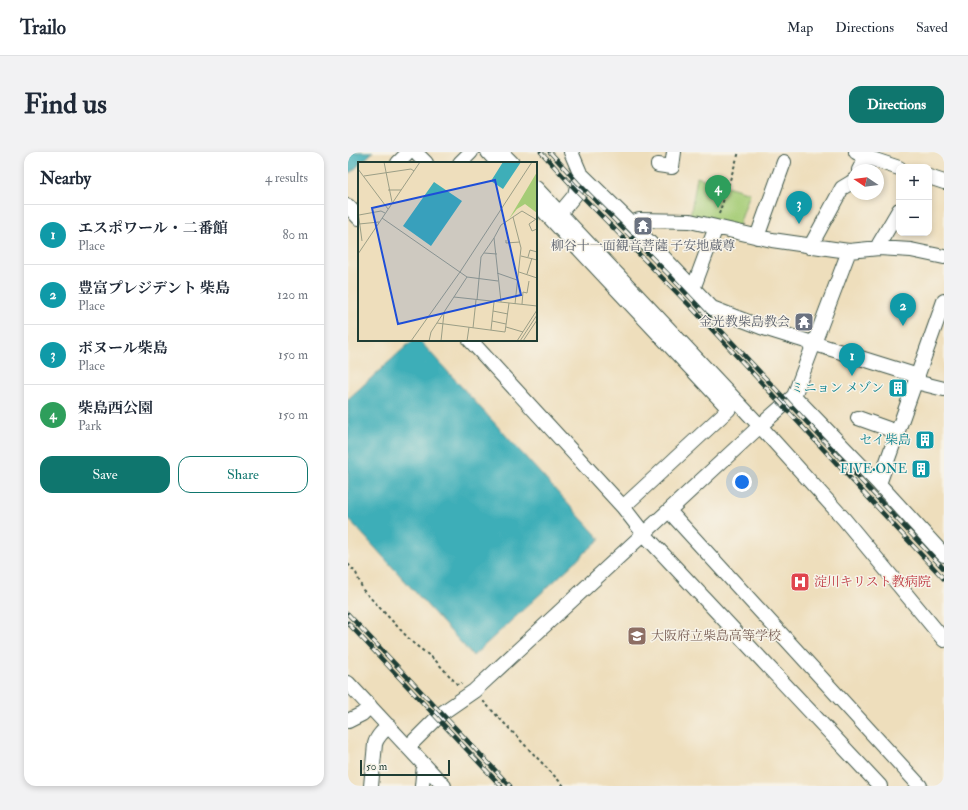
<!DOCTYPE html>
<meta charset="utf-8">
<style>
:root{--surface:#fff;--page:#f2f2f3;--text:#1f2937;--muted:#747a83;--line:#e0e1e3;--accent:#0f766e}
body{margin:0;font-family:"IM FELL Double Pica","Noto Serif JP",serif;background:var(--page);color:var(--text)}
.controls{position:absolute;right:12px;top:12px;display:grid;overflow:hidden;border-radius:8px;box-shadow:0 2px 6px #0003}
.controls button{width:36px;height:36px;display:grid;place-items:center;padding:0;border:0;border-bottom:1px solid var(--line);background:var(--surface);color:var(--text);font:20px sans-serif}
.compass{position:absolute;left:500px;top:12px;width:36px;height:36px;border-radius:50%;background:var(--surface);box-shadow:0 2px 6px #0003;rotate:283deg}
.scale{position:absolute;left:12px;bottom:10px;width:90px;box-sizing:border-box;padding-left:4px;border:2px solid #1f3d34;border-top:0;font-size:11px;line-height:14px;white-space:nowrap;color:#1f3d34;-webkit-text-stroke:3px #f7f3e8;paint-order:stroke}
.you{position:absolute;left:394px;top:330px;width:14px;height:14px;margin:-10px;border:3px solid #fff;border-radius:50%;background:#1a73e8;box-shadow:0 0 0 6px #1a73e833}
.badge{display:grid;place-items:center;width:26px;height:26px;border-radius:50%;background:var(--accent);color:#fff;font-size:13px;font-weight:700}
.pin{position:absolute;translate:-50% -33px;filter:drop-shadow(0 1px 2px #0008)}
.pin::after{content:'';position:absolute;top:21px;width:14px;height:12px;background:inherit;clip-path:polygon(0 0,100% 0,50% 100%)}
.list{margin:0;padding:0;list-style:none}
h2{display:flex;justify-content:space-between;align-items:center;height:52px;margin:0;padding:0 16px;font-size:17px}
h2 small{font-size:13px;font-weight:400;color:var(--muted)}
.list li{display:grid;grid-template-columns:26px 1fr auto;gap:12px;align-items:center;box-sizing:border-box;height:60px;padding:0 16px;border-top:1px solid var(--line)}
.list b{display:block;font-size:15px;white-space:nowrap}
.list p{margin:0;font-size:13px;white-space:nowrap;color:var(--muted)}
.list em{font-size:13px;font-style:normal;color:var(--muted)}
.actions{display:flex;gap:8px;padding:12px 16px}
.actions a{flex:1;padding:9px 0;border:1px solid var(--accent);border-radius:12px;text-align:center;font-size:14px;color:var(--accent)}
.actions .main{background:var(--accent);color:#fff}
.map{position:relative;flex:none;width:596px;height:634px;overflow:hidden;border-radius:12px}
header{display:flex;align-items:center;gap:24px;box-sizing:border-box;height:56px;padding:0 20px;background:var(--surface);border-bottom:1px solid var(--line)}
header strong{font-size:19px}
nav{display:flex;gap:22px;margin-inline-start:auto;font-size:14px}
.intro{display:flex;align-items:center;justify-content:space-between;box-sizing:border-box;height:96px;padding:0 24px}
h1{margin:0;font-size:28px}
.button{padding:10px 18px;border-radius:12px;background:var(--accent);color:#fff;font-size:14px;font-weight:700}
main{display:flex;gap:24px;padding:0 24px}
aside{flex:1;background:var(--surface);border-radius:12px;box-shadow:0 2px 6px #0003}
.map>svg:first-child{display:block}
</style>
<header>
<strong>Trailo</strong>
<nav><a>Map</a><a>Directions</a><a>Saved</a></nav>
</header>
<div class="intro"><h1>Find us</h1><a class="button">Directions</a></div>
<main>
<aside>
<h2>Nearby<small>4 results</small></h2>
<ul class="list">
<li><span class="badge" style="background:#0f9aa8">1</span><div><b>エスポワール・二番館</b><p>Place</p></div><em>80 m</em></li>
<li><span class="badge" style="background:#0f9aa8">2</span><div><b>豊富プレジデント 柴島</b><p>Place</p></div><em>120 m</em></li>
<li><span class="badge" style="background:#0f9aa8">3</span><div><b>ボヌール柴島</b><p>Place</p></div><em>150 m</em></li>
<li><span class="badge" style="background:#2e9e5b">4</span><div><b>柴島西公園</b><p>Park</p></div><em>150 m</em></li>
</ul>
<div class="actions"><a class="main">Save</a><a>Share</a></div>
</aside>
<div class="map">
<svg width="596" height="634" viewBox="0 0 596 634">
<rect width="100%" height="100%" fill="#f7f3e8"/>
<filter id="ink" filterUnits="userSpaceOnUse"><feTurbulence type="fractalNoise" baseFrequency=".025" numOctaves="2"/><feDisplacementMap in="SourceGraphic" scale="8" xChannelSelector="R" yChannelSelector="G"/><feConvolveMatrix kernelMatrix="1 2 1 2 8 2 1 2 1" color-interpolation-filters="sRGB"/></filter>
<filter id="wash" filterUnits="userSpaceOnUse"><feTurbulence type="fractalNoise" baseFrequency=".012" numOctaves="4" result="noise"/><feDisplacementMap in="SourceGraphic" scale="16" xChannelSelector="R" yChannelSelector="G"/><feGaussianBlur stdDeviation="0.9" result="paint"/><feColorMatrix in="noise" values="0 0 0 0 0 0 0 0 0 0 0 0 0 0 0 0 0 1.4 0 .05"/><feComposite in="paint" operator="in"/></filter>
<g filter="url(#wash)">
<rect width="100%" height="100%" fill="#eedebc"/>
<path fill="#a5cc76" stroke="#628455" d="M349 25 402 41 390 76 342 65Z"/>
<path fill="#3eaeb8" stroke="#2e7676" d="M0 0H25L13 11H11V13L2 21 0 19Z
M65 188H71L252 387 125 504 0 366V247Z"/>
</g>
<g filter="url(#ink)">
<g fill="none" stroke-linecap="round" stroke-linejoin="round">
<g stroke="#3e5548" stroke-width="16">
<path id="minor" d="M67 0 78 11
M140 0 150 11
M153 0 164 11
M223 0 232 21 283 71 291 68 342 69 424 88 486 97 501 99 531 96 563 98 596 105
M508 0 518 5 551 16
M50 11 61 0
M112 11 123 0
M310 13 324 15 326 0
M511 18 518 5
M581 25 596 30
M188 36 412 274 496 367 596 488
M188 51 381 257 275 355
M0 54 11 66
M212 61 227 43 232 21
M283 71 364 156 413 175 570 224
M409 85 436 10
M462 95 494 36 504 30 506 28
M531 96V92L551 58
M345 137 368 75
M122 188 275 355 296 382 532 634
M568 230 596 237
M446 244 531 332 596 403
M510 266 549 280
M531 332 596 149
M321 359 572 634
M0 531 96 634
M0 569 14 562 22 554
M60 595 94 561 126 539 412 274 446 244 501 99
M23 634 27 592C29 584 35 579 41 574
M74 634 76 613"/>
</g>
<path stroke="#3e5548" stroke-width="2" stroke-dasharray="3 3" stroke-linecap="butt" d="M371 62 391 0
M0 412 8 421 15 438 65 491 87 508 109 532 114 531
M135 549 216 634"/>
<use href="#minor" stroke="#fff" stroke-width="14"/>
<g stroke="#1f3d34" stroke-width="4.5">
<path id="rail" d="M193 0 228 38 344 156 596 427
M202 0 230 31 322 124 596 417
M0 462 162 634
M0 471 153 634"/>
</g>
<use href="#rail" stroke="#f7f3e8" stroke-width="3" stroke-dasharray="9" stroke-linecap="butt"/>
</g>
</g>
<defs>
<g id="temple-square" transform="scale(1)"><rect x="-9" y="-9" width="18" height="18" rx="4" fill="#6b7280" stroke="#f7f3e8"/><path d="M0-6L5-2H3V0L6.5 2.5H4V6H1.5V3h-3V6H-4V2.5H-6.5L-3 0V-2H-5Z" fill="#fff"/></g>
<g id="building-square" transform="scale(1)"><rect x="-9" y="-9" width="18" height="18" rx="4" fill="#0f9aa8" stroke="#f7f3e8"/><path d="M-4-6H4V6H1V3H-1V6H-4ZM-2.5-4.3h1.7v1.8h-1.7ZM.8-4.3h1.7v1.8H.8ZM-2.5-1h1.7V.8h-1.7ZM.8-1h1.7V.8H.8Z" fill="#fff"/></g>
<g id="hospital-square" transform="scale(1)"><rect x="-9" y="-9" width="18" height="18" rx="4" fill="#e0444e" stroke="#f7f3e8"/><path d="M-5-5h3v3.5h4V-5h3V5h-3V1.5h-4V5h-3Z" fill="#fff"/></g>
<g id="school-square" transform="scale(1)"><rect x="-9" y="-9" width="18" height="18" rx="4" fill="#8d6e63" stroke="#f7f3e8"/><path d="M0-5L7-2L0 1L-7-2ZM-4 1L0 2.5L4 1V4Q0 6-4 4Z" fill="#fff"/></g>
</defs>
<g fill-rule="evenodd">
<use href="#temple-square" x="295" y="74"/>
<use href="#temple-square" x="456" y="170"/>
<use href="#building-square" x="550" y="236"/>
<use href="#building-square" x="577" y="288"/>
<use href="#building-square" x="573" y="317"/>
<use href="#hospital-square" x="452" y="430"/>
<use href="#school-square" x="289" y="484"/>
</g>
<g text-anchor="middle" dominant-baseline="central" stroke-width="3" stroke-linejoin="round" paint-order="stroke">
<g font-size="13" fill="#5b616d" stroke="#f7f3e8">
<text x="295" y="94">柳谷十一面観音菩薩 子安地蔵尊</text>
<text x="442" y="170" text-anchor="end">金光教柴島教会</text>
</g>
<g font-size="13" fill="#0d838f" stroke="#f7f3e8" text-anchor="end">
<text x="536" y="236">ミニョン メゾン</text>
<text x="563" y="288">セイ柴島</text>
<text x="559" y="317">FIVE•ONE</text>
</g>
<g font-size="13" fill="#be3a42" stroke="#f7f3e8" text-anchor="start">
<text x="466" y="430">淀川キリスト教病院</text>
</g>
<g font-size="13" fill="#785e54" stroke="#f7f3e8" text-anchor="start">
<text x="303" y="484">大阪府立柴島高等学校</text>
</g>
</g>
<g transform="translate(10 10)">
<rect width="179" height="179" fill="#eedebc"/>
<path d="M179 10V51L167 42 159 47 151 57Z" fill="#a5cc76"/>
<path d="M145 0H163L145 27 133 19ZM76 20 104 39 73 84 45 64Z" fill="#3eaeb8"/>
<path fill="none" stroke="#9b9e86" stroke-width="1" d="M26 0 34 40M0 7 30 47M6 14 53 7 56 9M30 28H43M0 49 4 79M1 53 23 49 27 51M155 55 163 86 157 142M24 56 109 115 140 119M178 57 171 62 174 69 179 67M1 62 21 60M148 78V81L162 80M126 91 139 92M0 92 62 0M163 94 179 98M170 95 172 88 179 90M161 110 179 116M139 111 159 118M169 112 174 96M96 135 179 144M119 138 123 95 136 76M143 140 136 76 143 63 164 49 179 58M164 142 165 130 169 131 171 119M135 149 150 152M134 159 148 162M79 161 147 170 151 141M148 165 165 170M115 166 118 138M133 168 136 140M53 179 102 110 174 0M71 179 73 170 109 115M83 179 86 151M109 179 111 165M159 179 179 148M162 179 179 153M165 179 179 158"/>
<path fill="#1d4ed8" fill-opacity="0.15" stroke="#1d4ed8" stroke-width="2" d="M137 18 163 133 40 162 14 46Z"/>
<rect width="179" height="179" fill="none" stroke="#1f3d34" stroke-width="2"/>
</g>
</svg>
<div class="controls">
<button>+</button>
<button>−</button>
</div>
<svg class="compass" viewBox="-18 -18 36 36"><path d="M0-13l5 13h-10z" fill="#e53935"/><path d="M0 13l5-13h-10z" fill="#747a83"/></svg>
<div class="scale">50 m</div>
<div class="you"></div>
<div class="pin badge" style="left:504px;top:224px;background:#0f9aa8">1</div>
<div class="pin badge" style="left:555px;top:174px;background:#0f9aa8">2</div>
<div class="pin badge" style="left:451px;top:72px;background:#0f9aa8">3</div>
<div class="pin badge" style="left:370px;top:56px;background:#2e9e5b">4</div>
</div>
</main>
